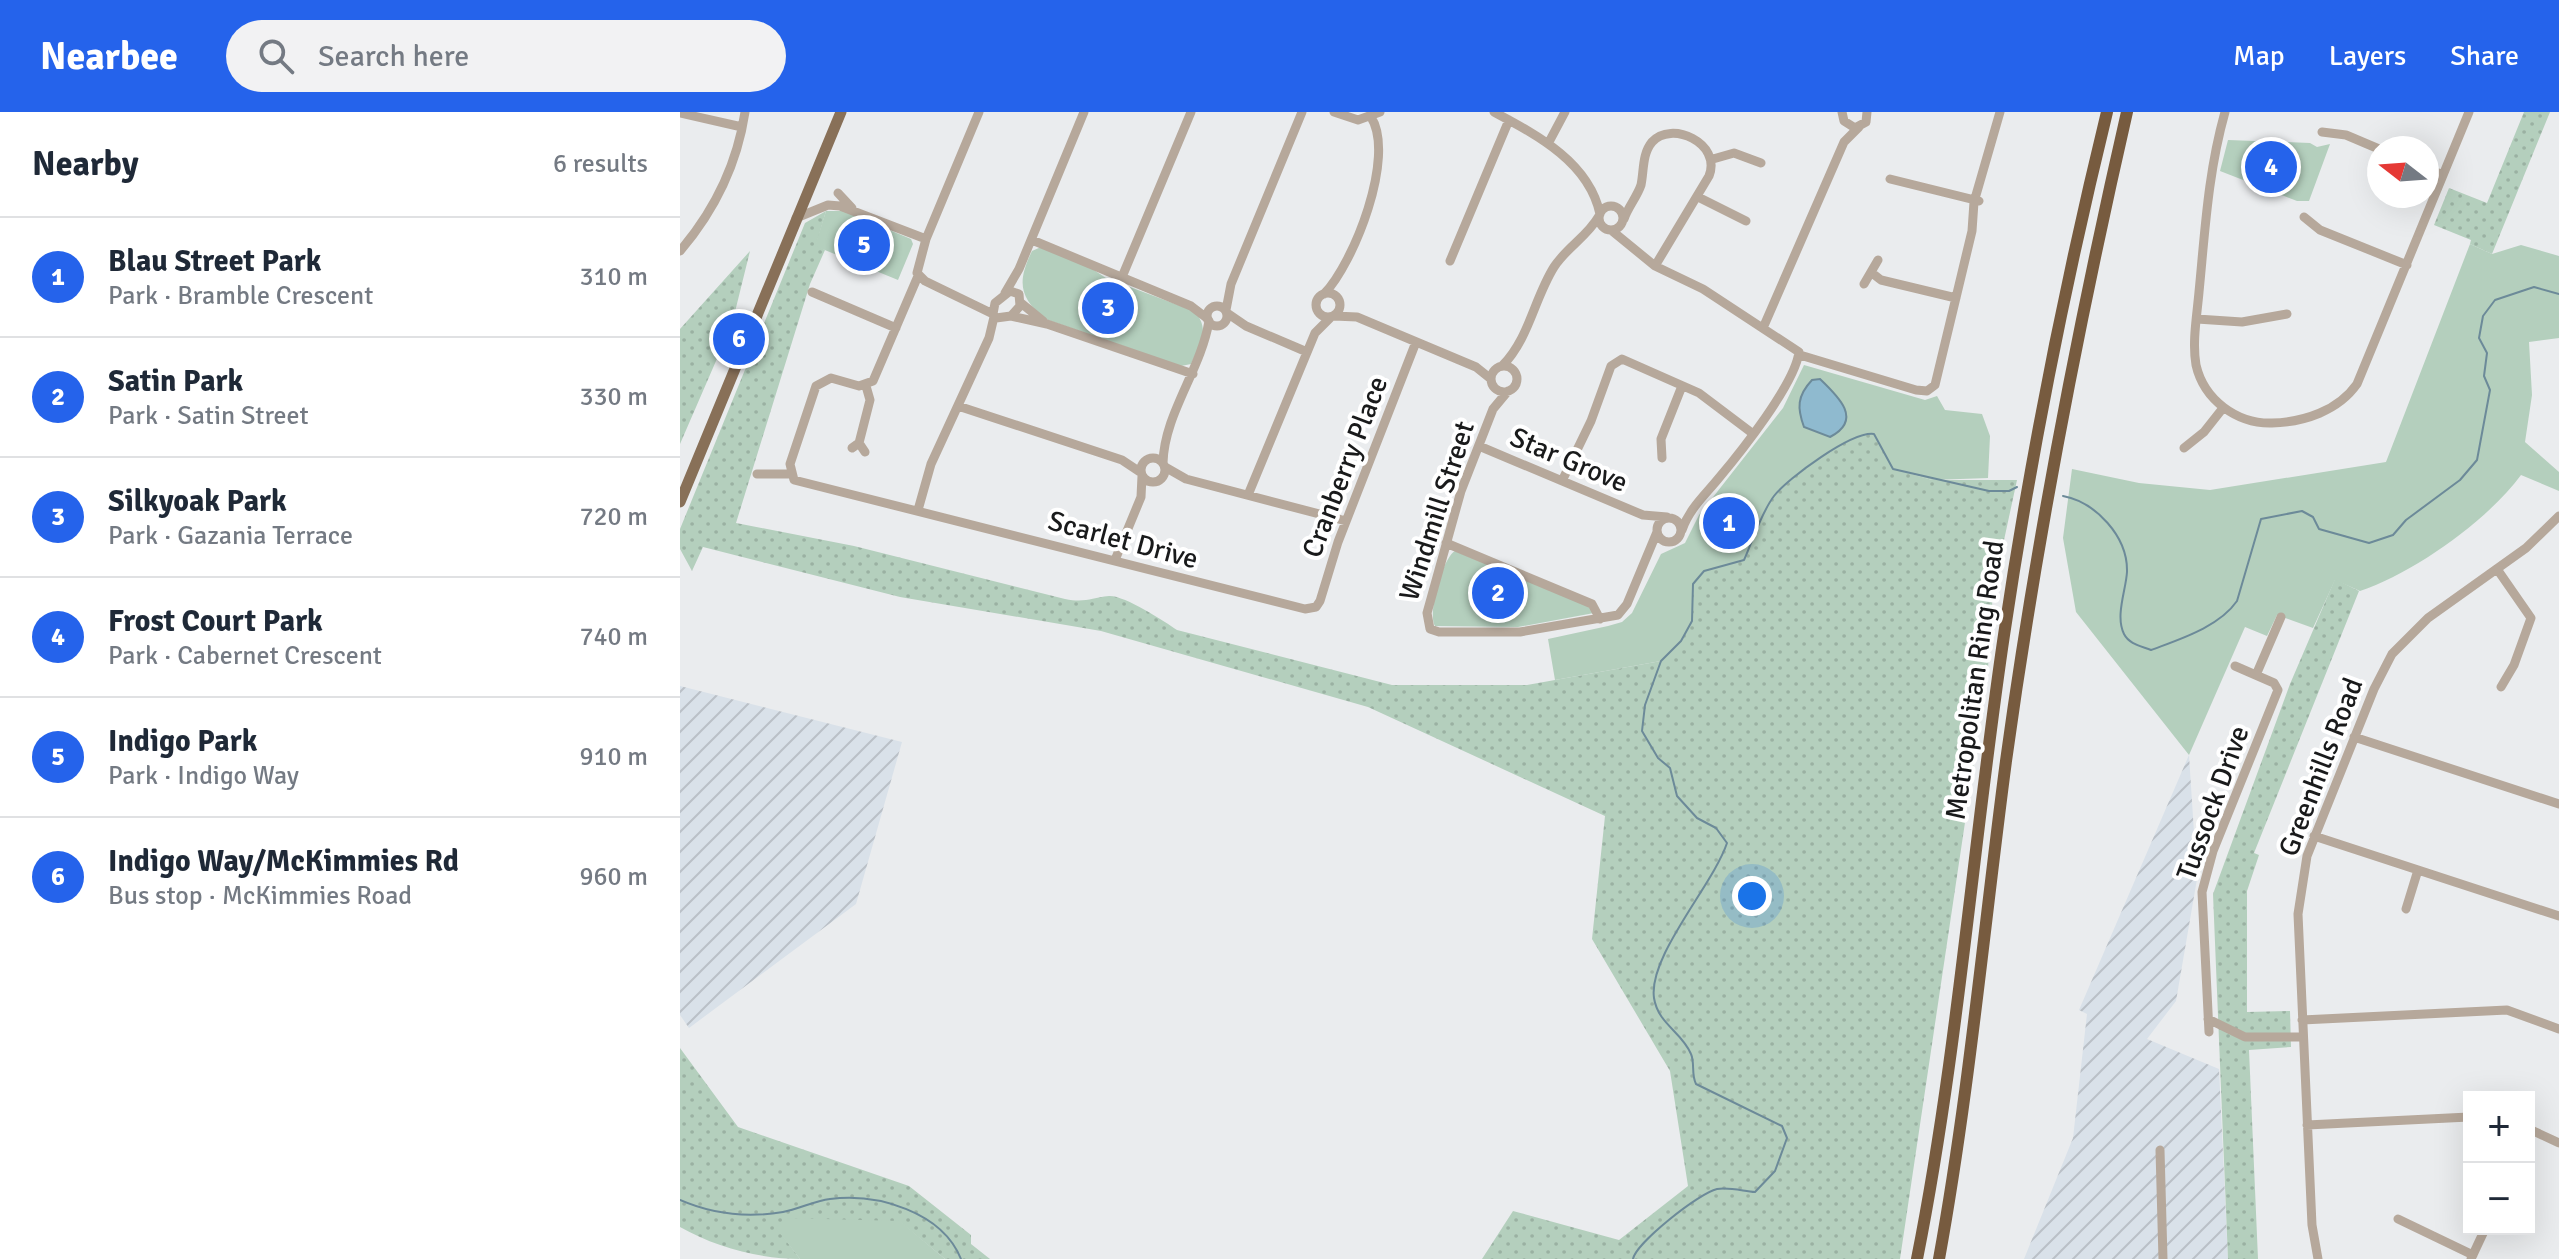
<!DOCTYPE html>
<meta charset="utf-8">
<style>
:root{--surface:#fff;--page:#f2f2f3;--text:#1f2937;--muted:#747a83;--line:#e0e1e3;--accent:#2563eb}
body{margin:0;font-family:Signika,sans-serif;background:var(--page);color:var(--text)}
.controls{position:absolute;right:24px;bottom:24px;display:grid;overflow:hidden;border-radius:0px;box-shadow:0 8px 32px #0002}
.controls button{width:72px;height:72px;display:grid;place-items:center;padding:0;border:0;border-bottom:2px solid var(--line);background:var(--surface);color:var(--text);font:40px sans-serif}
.compass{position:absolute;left:1687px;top:24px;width:72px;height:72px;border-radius:50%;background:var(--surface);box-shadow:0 8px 32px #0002;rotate:287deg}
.you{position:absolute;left:1072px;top:784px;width:28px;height:28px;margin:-20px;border:6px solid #fff;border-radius:50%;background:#1a73e8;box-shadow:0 0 0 12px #1a73e833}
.badge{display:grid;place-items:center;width:52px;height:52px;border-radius:50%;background:var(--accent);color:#fff;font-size:26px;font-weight:700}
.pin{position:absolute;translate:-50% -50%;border:4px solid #fff;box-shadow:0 2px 8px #0006}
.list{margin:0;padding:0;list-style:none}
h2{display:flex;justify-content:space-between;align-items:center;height:104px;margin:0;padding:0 32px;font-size:34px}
h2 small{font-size:26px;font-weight:400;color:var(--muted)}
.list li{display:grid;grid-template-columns:52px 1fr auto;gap:24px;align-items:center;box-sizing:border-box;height:120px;padding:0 32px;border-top:2px solid var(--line)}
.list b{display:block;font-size:30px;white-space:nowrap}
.list p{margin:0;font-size:26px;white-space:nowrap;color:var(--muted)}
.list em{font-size:26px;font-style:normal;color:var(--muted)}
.icon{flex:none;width:44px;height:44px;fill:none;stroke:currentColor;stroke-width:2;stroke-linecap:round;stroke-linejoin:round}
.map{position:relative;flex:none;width:1879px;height:1147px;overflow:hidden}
header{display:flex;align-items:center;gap:48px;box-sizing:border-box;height:112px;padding:0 40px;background:var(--accent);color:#fff}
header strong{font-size:38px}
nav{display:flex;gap:44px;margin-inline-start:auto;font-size:28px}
.search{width:560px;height:72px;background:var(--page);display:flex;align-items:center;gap:20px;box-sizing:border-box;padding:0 28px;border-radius:44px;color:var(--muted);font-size:30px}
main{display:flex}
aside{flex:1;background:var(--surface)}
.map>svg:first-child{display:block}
</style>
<header>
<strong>Nearbee</strong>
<div class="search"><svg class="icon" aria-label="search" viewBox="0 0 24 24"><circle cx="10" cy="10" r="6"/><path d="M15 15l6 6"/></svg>Search here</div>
<nav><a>Map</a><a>Layers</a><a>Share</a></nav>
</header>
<main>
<aside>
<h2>Nearby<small>6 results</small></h2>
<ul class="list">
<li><span class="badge">1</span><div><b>Blau Street Park</b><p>Park · Bramble Crescent</p></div><em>310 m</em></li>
<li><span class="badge">2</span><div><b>Satin Park</b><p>Park · Satin Street</p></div><em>330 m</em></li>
<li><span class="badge">3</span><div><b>Silkyoak Park</b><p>Park · Gazania Terrace</p></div><em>720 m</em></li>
<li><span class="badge">4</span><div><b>Frost Court Park</b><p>Park · Cabernet Crescent</p></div><em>740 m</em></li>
<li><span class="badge">5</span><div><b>Indigo Park</b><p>Park · Indigo Way</p></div><em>910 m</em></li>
<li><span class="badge">6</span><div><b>Indigo Way/McKimmies Rd</b><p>Bus stop · McKimmies Road</p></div><em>960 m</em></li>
</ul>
</aside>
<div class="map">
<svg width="1879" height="1147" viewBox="0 0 1879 1147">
<defs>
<pattern id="industrial-furrows" width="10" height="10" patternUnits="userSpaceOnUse" patternTransform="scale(2)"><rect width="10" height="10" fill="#d9e1e9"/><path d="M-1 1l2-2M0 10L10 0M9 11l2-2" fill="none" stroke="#bac0c7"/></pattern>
<pattern id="grass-dots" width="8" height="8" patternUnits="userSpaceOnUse" patternTransform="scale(2)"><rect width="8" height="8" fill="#b4cfbd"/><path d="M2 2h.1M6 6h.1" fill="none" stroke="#9ab1a2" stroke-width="1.8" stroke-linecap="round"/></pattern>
</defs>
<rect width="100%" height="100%" fill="#eaecee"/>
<path fill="url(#industrial-furrows)" d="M0 574 222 630 176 792 9 916 0 903Z
M1509 643 1517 767 1496 889 1467 927 1539 957 1548 1147H1344L1393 1026 1407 902 1399 898Z"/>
<path fill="url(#grass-dots)" d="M1844 0H1870L1812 142 1790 132 1791 128 1754 113 1769 76 1807 91Z
M146 99 136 133 145 138 130 172 56 411 174 434 385 487C405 491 411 486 429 484 444 483 484 509 497 518L712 573H847L981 549 1012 509 1013 472 1024 459 1064 448C1073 428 1081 401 1094 384 1108 366 1172 319 1194 322L1214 357 1252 368H1337L1313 479 1308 556 1220 1147H802L833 1099 939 1128 1008 1074 990 959 912 827 925 704 688 595 421 519 220 485 23 435 12 459 0 437V417L125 111Z
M70 139 52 212 0 332V217Z
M1655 467 1679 479 1574 741 1579 743 1567 779V900L1610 899 1611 935 1569 938 1578 1147H1548L1533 782 1610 572Z
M0 936 58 1015 229 1074 291 1123V1132L310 1147H265L219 1109 97 1116 120 1147C80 1147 35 1135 0 1115Z"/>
<path fill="#b4cfbd" d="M1548 28 1630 31 1637 35 1650 32 1629 89H1617L1540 59Z
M146 99H164L231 127 233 132 218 168 135 134Z
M1790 132 1812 142 1841 133 1879 144V226L1849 230 1852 283 1845 330 1879 360V379L1841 363C1807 409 1734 461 1680 479L1655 468 1633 516 1597 503 1587 524 1565 515 1509 643 1396 500 1383 426 1392 357 1459 371 1530 378 1706 350Z
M361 135 408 154 426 166 514 199C531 217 520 232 511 252L501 254 365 207C339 185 337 170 352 139Z
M1124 253 1245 288 1257 284 1265 298 1302 302 1310 324 1308 366 1252 368 1213 357 1194 321C1172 319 1107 366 1094 384 1081 401 1073 428 1064 448L1023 459 1013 472 1012 509 1001 529 981 549 875 568 868 527 928 514 942 510 952 501 981 442 1005 431 1019 403 1103 296Z
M775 439 912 496 914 501 838 515 755 514C747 502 763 445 775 439Z
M107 1106 220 1109 265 1147H120L96 1116Z"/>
<path fill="#8fbacf" stroke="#6c8a99" stroke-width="2" d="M1140 267C1159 285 1183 308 1150 325L1124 315C1117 296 1117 284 1132 268Z"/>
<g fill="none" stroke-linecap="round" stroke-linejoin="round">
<path stroke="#6c8a99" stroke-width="2" d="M1383 384C1415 390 1448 424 1447 460 1446 478 1435 504 1444 522 1449 532 1461 534 1471 538 1500 527 1539 515 1557 489L1581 407 1622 399 1633 405 1639 417 1689 431 1713 423 1726 408 1780 368 1797 348 1810 278 1804 264 1807 241 1799 226 1803 204 1815 188 1854 175 1879 182
M0 1088C32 1102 67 1106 103 1100 119 1097 134 1089 150 1087 198 1081 262 1100 281 1147
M953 1147C956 1131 1019 1081 1037 1077 1049 1075 1063 1079 1075 1080L1095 1059 1107 1026 1102 1014 1016 972C1011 962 1015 951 1011 942 1002 920 978 912 974 886 968 844 1033 773 1047 731L1036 716 1017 706 997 684 990 656 978 646 962 619 965 593 981 549 1001 529 1012 509 1013 472 1024 459 1064 448C1073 428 1081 401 1094 384 1108 366 1172 319 1194 322L1213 357 1309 379H1329L1337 375"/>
<path stroke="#b6a89b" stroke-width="9" d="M299 0 246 127 237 161 245 169 313 202
M654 0 678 8 700 0
M814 0C857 23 909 50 920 102
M1162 0 1164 9 1175 16 1186 10 1187 0
M1545 0C1528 60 1525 119 1519 180 1517 203 1512 230 1516 253 1524 288 1557 312 1592 311 1624 310 1658 299 1677 272L1789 0
M0 1 62 15
M1642 20 1666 23 1699 37
M869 30 885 0
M1033 47 1054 41 1081 51
M1747 56 1763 63
M1210 67 1299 89
M158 81 172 96
M1018 85 1066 109
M919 106a12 12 0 1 1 24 0a12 12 0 1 1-24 0Z
M1624 105 1640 118 1727 153
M116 106 148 93 160 94 246 127
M944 107C948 95 957 85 961 73 964 59 962 42 972 30 991 8 1042 31 1029 64L975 154
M931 118 975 154 1023 177 1119 240C1115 272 1060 341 1038 367 1025 383 1009 397 1002 418
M352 128 511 194 528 207
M0 139C35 98 57 53 65 0
M770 149 829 8
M1192 161 1201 168 1276 186
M238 164 193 269 179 274 151 266 136 274 110 352 114 368 625 497 636 495 640 489 658 430 736 230
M442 165 511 0
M1184 172 1198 148
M330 179 339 182 340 194 331 204 316 206 313 202 315 191Z
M132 180 216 216
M636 193a12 12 0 1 1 24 0a12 12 0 1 1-24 0Z
M325 181 339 157 404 0
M644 182C674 151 716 44 691 5
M341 191 363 209
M527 204a10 10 0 1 1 20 0a10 10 0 1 1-20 0Z
M546 198 551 172 622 0
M547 201 566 214 627 240
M331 204 367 212 513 262
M654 204 677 205 796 255 811 267
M1517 207 1562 210 1607 202
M1083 216 1164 30 1179 15
M1120 243 1236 278 1247 279 1255 273 1292 119 1294 90 1320 0
M822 254C849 227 854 187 874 155 887 135 907 125 919 104
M811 267a13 13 0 1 1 26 0a13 13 0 1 1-26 0Z
M828 279 813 297 781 379 747 501 750 517 759 520H840L938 503 947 492 977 420
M278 294 442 348 460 360
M179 331 190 288 186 274
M799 334 963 403 987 405
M172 336 179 331 185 340
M1504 336 1524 320 1543 296
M461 358a12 12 0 1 1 24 0a12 12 0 1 1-24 0Z
M982 346 981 327 1002 274
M483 351C484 302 521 258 529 209
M485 355 506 367 666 409
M77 362H110
M882 369 911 309 931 254 942 247 1019 281 1072 321
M568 383 635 221 650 206
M238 398 251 352 309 226 314 205
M977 418a12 12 0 1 1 24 0a12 12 0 1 1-24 0Z
M766 431 912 492 920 507
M435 448 461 385 462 364
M1817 457 1851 506 1834 553 1821 575
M1576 563 1601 505
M1674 625 1879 692
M1634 724 1879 804
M1726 797 1738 758
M1528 907 1565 925H1623
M1622 908 1827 898 1879 917
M1529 920 1522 780 1533 739 1598 578 1594 571 1555 554
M1627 1013 1789 1005
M1849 1017 1879 1031
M1480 1038 1483 1147
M1718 1107 1793 1143
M1638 1147 1632 1113 1618 802 1627 744 1694 577 1712 542 1748 506 1846 436 1879 404
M1791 1147 1805 1117"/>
<path stroke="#887058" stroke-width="11" d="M0 390 161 0"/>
<path stroke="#775b3f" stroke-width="12" d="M1237 1147C1278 941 1293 731 1324 523 1350 348 1385 172 1427 0
M1259 1147C1289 982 1304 815 1326 649 1356 431 1398 214 1447 0"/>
</g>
<g text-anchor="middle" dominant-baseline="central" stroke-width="8" stroke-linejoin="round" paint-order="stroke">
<g font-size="28" fill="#191a1b" stroke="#fff">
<text transform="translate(889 348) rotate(23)">Star Grove</text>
<text transform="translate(665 355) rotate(-69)">Cranberry Place</text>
<text transform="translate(757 399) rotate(-72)">Windmill Street</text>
<text transform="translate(443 428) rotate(15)">Scarlet Drive</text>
<text transform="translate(1295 568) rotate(-82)">Metropolitan Ring Road</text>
<text transform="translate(1641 655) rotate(-69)">Greenhills Road</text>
<text transform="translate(1533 691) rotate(-70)">Tussock Drive</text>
</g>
</g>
</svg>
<div class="controls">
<button>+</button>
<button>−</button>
</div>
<svg class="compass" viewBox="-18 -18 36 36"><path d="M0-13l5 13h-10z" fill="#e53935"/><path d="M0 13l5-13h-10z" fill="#747a83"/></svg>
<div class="you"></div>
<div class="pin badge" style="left:1049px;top:411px">1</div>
<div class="pin badge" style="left:818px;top:481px">2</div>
<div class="pin badge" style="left:428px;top:196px">3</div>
<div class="pin badge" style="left:1591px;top:55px">4</div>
<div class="pin badge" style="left:184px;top:133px">5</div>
<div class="pin badge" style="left:59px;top:227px">6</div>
</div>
</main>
